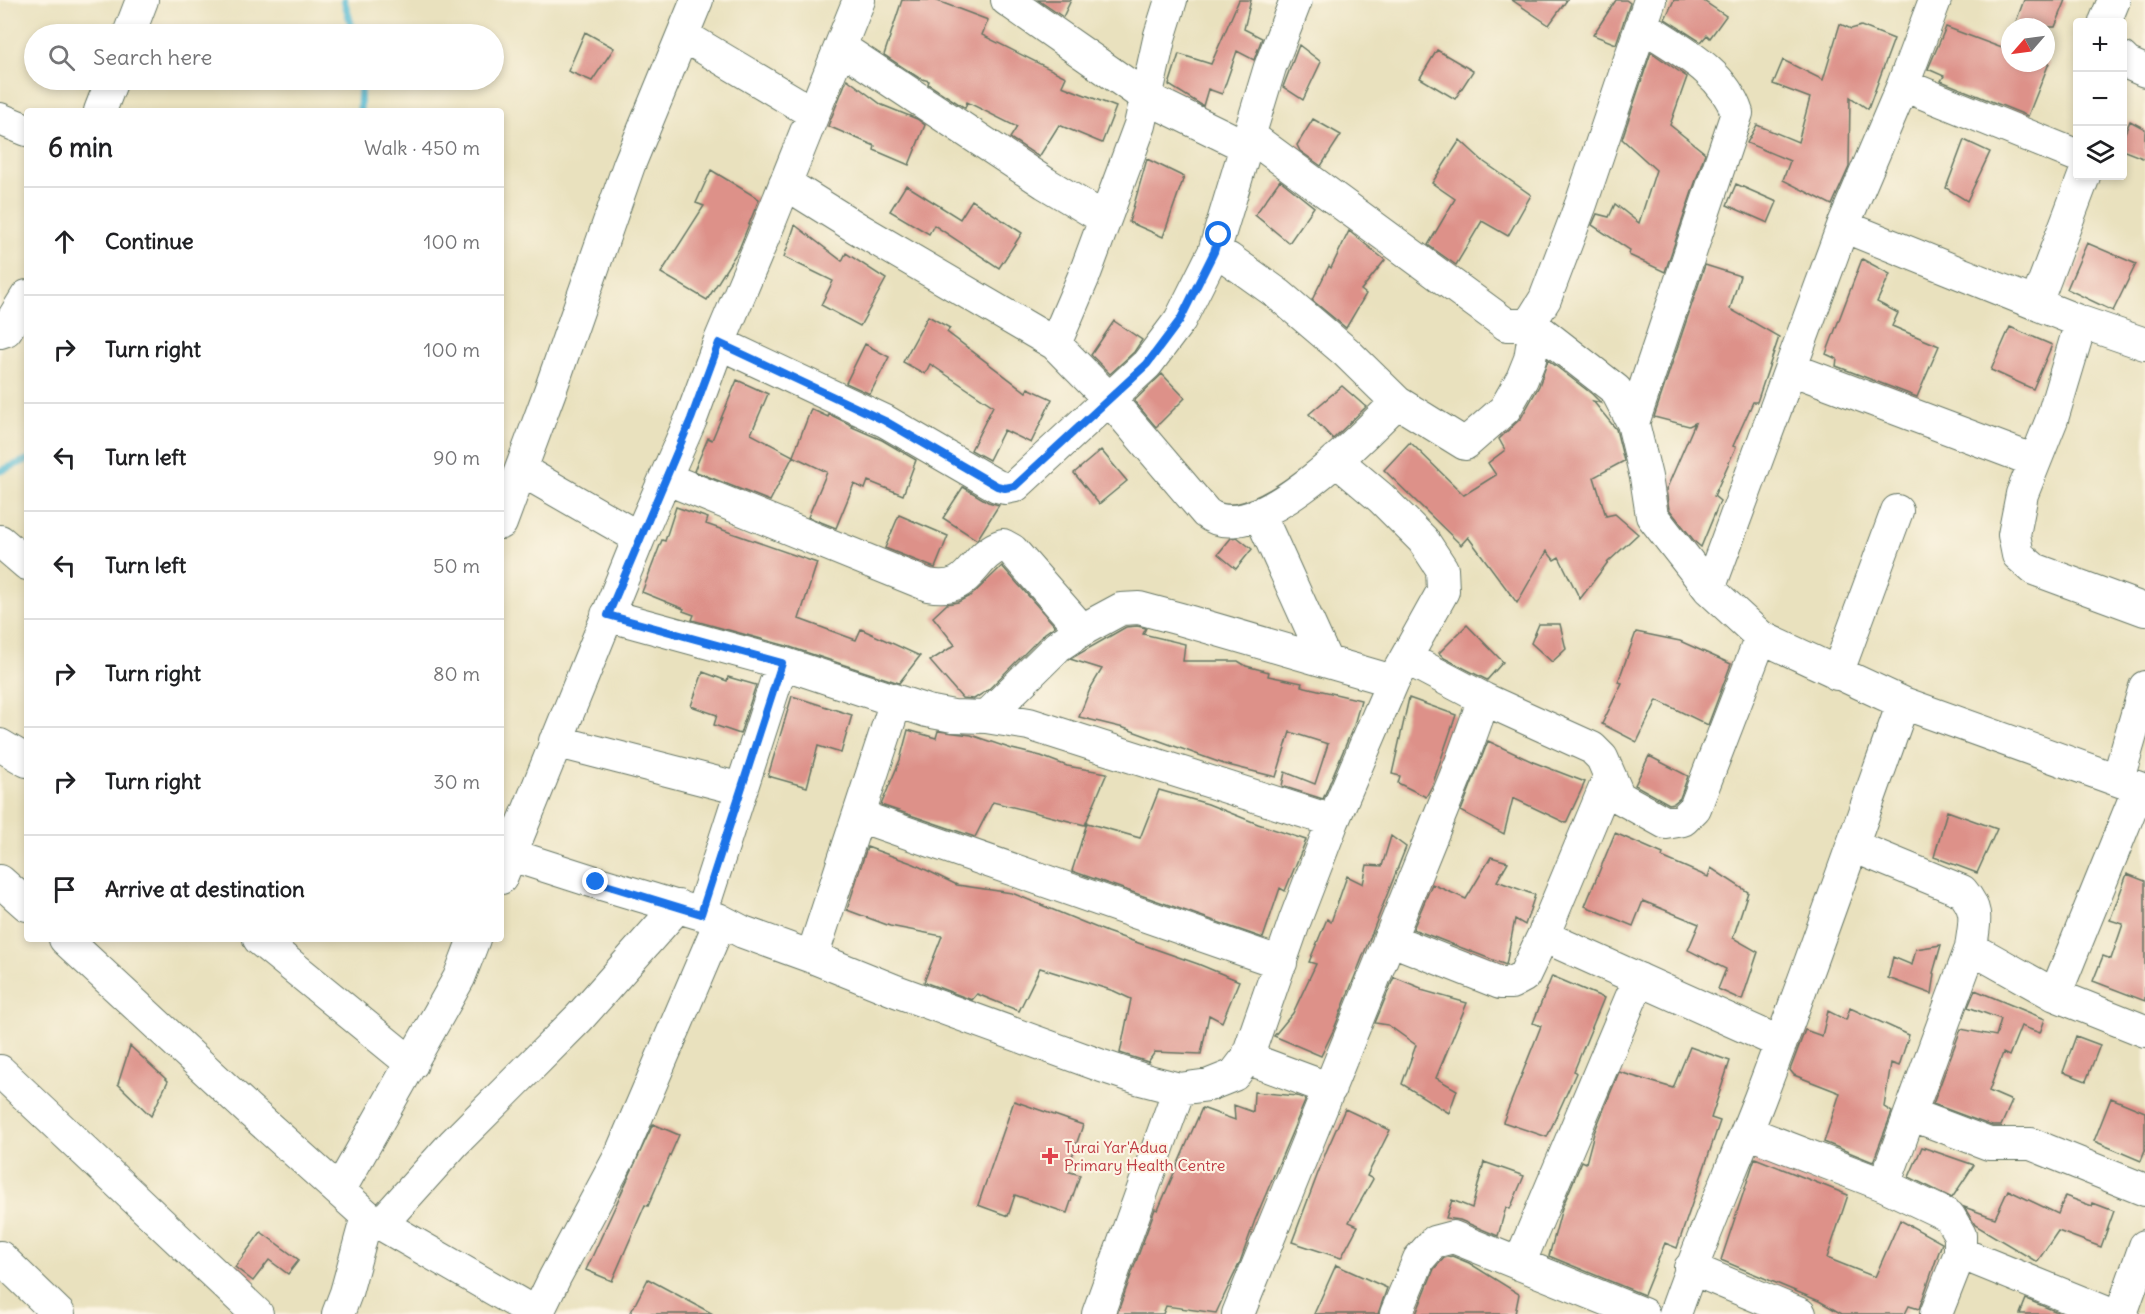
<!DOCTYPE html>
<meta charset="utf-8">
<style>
:root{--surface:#fff;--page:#f6f6f6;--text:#202124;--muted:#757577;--line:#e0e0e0}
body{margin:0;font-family:Delius,sans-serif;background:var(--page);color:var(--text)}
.controls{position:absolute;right:18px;top:18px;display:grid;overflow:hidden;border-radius:6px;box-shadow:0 3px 9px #0003}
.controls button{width:54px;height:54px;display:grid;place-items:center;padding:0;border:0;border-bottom:2px solid var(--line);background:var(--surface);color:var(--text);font:30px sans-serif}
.compass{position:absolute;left:2001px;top:18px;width:54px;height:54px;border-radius:50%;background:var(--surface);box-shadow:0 3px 9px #0003;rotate:242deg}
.stop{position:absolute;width:18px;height:18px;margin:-14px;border:4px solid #1a73e8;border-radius:50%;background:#fff}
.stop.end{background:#1a73e8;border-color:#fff;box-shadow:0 2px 6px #0008}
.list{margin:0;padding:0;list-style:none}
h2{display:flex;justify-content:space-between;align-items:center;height:78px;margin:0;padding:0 24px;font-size:26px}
h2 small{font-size:20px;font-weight:400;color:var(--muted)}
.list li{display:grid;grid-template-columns:39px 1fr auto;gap:18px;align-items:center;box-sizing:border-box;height:108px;padding:0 24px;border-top:2px solid var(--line)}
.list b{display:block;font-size:22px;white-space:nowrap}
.list em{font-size:20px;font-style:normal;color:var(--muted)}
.icon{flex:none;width:33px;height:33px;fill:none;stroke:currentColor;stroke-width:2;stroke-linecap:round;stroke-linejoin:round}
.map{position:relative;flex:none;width:2145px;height:1314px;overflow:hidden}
.search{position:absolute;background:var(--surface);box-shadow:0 3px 9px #0003;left:24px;top:24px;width:480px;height:66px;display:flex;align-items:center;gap:15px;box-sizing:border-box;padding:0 21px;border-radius:33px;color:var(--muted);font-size:22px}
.panel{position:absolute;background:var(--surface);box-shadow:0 3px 9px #0003;left:24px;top:108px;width:480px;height:834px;border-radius:6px}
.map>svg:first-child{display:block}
</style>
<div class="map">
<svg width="2145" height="1314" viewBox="0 0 2145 1314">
<rect width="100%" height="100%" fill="#fcf5e5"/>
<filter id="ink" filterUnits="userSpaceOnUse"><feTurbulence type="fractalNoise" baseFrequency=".0167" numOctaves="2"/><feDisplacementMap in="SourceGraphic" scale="12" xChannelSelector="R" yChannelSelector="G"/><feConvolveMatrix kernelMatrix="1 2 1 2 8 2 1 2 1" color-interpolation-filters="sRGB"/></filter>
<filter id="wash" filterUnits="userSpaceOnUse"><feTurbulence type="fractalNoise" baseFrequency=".008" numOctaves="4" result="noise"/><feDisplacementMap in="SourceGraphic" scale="24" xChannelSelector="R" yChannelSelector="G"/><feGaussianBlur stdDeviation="1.35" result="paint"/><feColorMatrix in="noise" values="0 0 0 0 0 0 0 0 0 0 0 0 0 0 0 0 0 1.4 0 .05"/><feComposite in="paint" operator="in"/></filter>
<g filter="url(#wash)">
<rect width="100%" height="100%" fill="#e9e1be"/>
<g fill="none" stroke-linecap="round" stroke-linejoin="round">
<path stroke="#55bad3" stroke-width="7" d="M344 0 354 34
M360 111 361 80
M0 471 27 460"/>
</g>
<g id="blocks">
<path fill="#dd9189" d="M902 0H935L988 20 982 35 1066 77 1062 86 1116 107 1102 143 1059 125 1039 157 1010 138 1017 127 967 102 965 108 928 84 929 81 919 78 884 55Z
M1038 0H1071L1063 17Z
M1239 0H1251L1244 29 1262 38 1254 60 1237 51 1222 94 1208 89 1203 106 1169 85 1179 54 1211 64Z
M1512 0H1567L1549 25Z
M1616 0H1626L1630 3 1616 44 1593 35Z
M1674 0H1702L1726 16 1710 38 1707 35 1701 42 1665 19Z
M2024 0H2066L2055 27H2014Z
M1840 24 1851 29 1861 26 1894 39 1868 109 1850 97 1849 167 1832 205 1783 180 1790 161 1747 143 1757 125 1798 142 1810 98 1773 84 1783 60 1823 80Z
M1946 27 2010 51V63H2049L2028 116 1941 81 1944 76 1928 69Z
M585 32 614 48 592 81 568 71Z
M1299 45 1321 62 1303 100 1283 87Z
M1437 50 1473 71 1455 99 1420 78Z
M1651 52 1687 77 1670 125 1705 153 1665 272 1629 255 1630 250 1592 225 1597 214 1609 217 1615 204 1639 223 1656 170 1622 139Z
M847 79 882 105 917 119 925 125 909 165 874 150 875 146 828 126Z
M1313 119 1341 135 1321 166 1300 151 1297 145Z
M2130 121 2145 129V159L2122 150V140Z
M1460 140 1484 162 1531 195 1508 236 1482 221 1456 265 1428 245 1455 199 1432 183Z
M1964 140 1990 152 1967 201 1946 188Z
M1147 159 1184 177 1163 237 1129 222Z
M711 170 759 199 739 249 707 300 661 273 704 206 696 203Z
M1280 180 1314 207 1289 243 1255 215Z
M1736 184 1777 202 1768 223 1727 205Z
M906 185 960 219 972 200 1022 233 999 268 934 225 929 234 890 211Z
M795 225 842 261 846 253 886 279 860 326 821 305 833 281 784 257Z
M1349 231 1385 260 1361 290 1366 294 1346 328 1312 300 1329 266 1331 268Z
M2087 243 2136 264 2113 311 2067 289Z
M1862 259 1890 274 1877 302 1898 313 1892 326 1939 346 1917 397 1836 366 1837 359 1826 354Z
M1705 265 1740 276 1730 309 1779 337 1757 402H1753L1733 446 1736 447 1714 496 1720 501 1701 547 1695 542 1669 509 1666 490 1695 423 1689 426 1654 417Z
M928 316 950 328 947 332 1026 392 1028 388 1052 399 1031 443 1004 430 989 460 971 450 993 406 930 364 925 374 903 362Z
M1114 321 1142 340 1134 352 1110 374 1091 355Z
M2010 327 2052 345 2033 389 1991 370Z
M865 344 889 357 870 394 846 383Z
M1548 360 1592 394 1601 403 1593 401 1616 429 1624 461 1594 477 1606 516 1615 514 1638 534 1608 562 1580 599 1559 557 1554 560 1547 551 1517 603 1468 537 1461 545 1384 470 1410 442 1464 495 1496 475 1488 463 1505 450 1499 439 1521 418 1539 386Z
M1162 374 1185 398 1156 427 1134 401Z
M737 380 768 394 751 434 793 456 770 501 694 471 708 438 712 440Z
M1342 386 1366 407 1333 439 1309 414Z
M811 409 828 417 829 414 853 426 852 427 882 440 916 460 903 495 868 481 865 489 854 484 836 528 808 517 827 472 793 456Z
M1101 450 1127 481 1099 504 1074 473Z
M963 487 988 502 999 505 977 540 943 518Z
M676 507 708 518 706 524 817 563 799 619 856 640 861 629 920 656 899 683 787 646 692 620 694 615 683 611 684 609 642 592 662 540 665 541Z
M899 515 948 536 935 568 885 548Z
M1237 537 1252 549 1236 569 1218 554 1231 538Z
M1002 566 1055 626 1045 633 988 690 974 699 962 698 930 661 955 645 933 617 947 604 958 602 972 595Z
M1539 624H1560L1566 649 1552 662 1531 643Z
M1467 625 1503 662 1487 680 1444 658 1439 653Z
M1137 626 1146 628 1143 634 1185 644 1183 661H1238L1246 666 1269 672 1268 676 1302 683 1301 686 1361 700 1354 725 1323 799 1282 786 1285 772 1315 784 1328 744 1290 732 1276 777 1224 764 1124 728 1079 717 1090 689 1102 669 1070 659 1126 627Z
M1636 632 1680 641 1731 664 1708 725 1657 700 1637 742 1602 724 1622 683 1618 682Z
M703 672 727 681 728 677 756 685 740 734 714 725 717 715 691 706Z
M792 696 852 715 841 753 818 746 807 787 768 776Z
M1409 698 1456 715 1432 786 1426 797 1398 783 1400 776 1392 774Z
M908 730 936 738 938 731 971 735 1012 749 1041 756 1067 766 1107 773 1085 825 993 802 975 837 881 805 900 760Z
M1488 741 1533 762 1585 782 1566 823 1513 798 1504 834 1461 811Z
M1649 756 1688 776 1680 798 1674 803 1669 804 1635 785Z
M1159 790 1208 804 1258 824 1306 840 1285 891 1280 888 1263 938 1072 871 1087 823 1140 838Z
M1947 811 1997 829 1977 873 1934 857Z
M1615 833 1663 854 1662 857 1708 877 1711 868 1748 892 1733 938 1758 952 1742 1000 1718 989 1726 969 1688 950 1699 924 1643 901 1633 926 1585 906Z
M1391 836 1406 847 1334 1029 1321 1056 1274 1036 1293 1013 1316 964 1309 962 1327 919 1331 922 1347 876 1363 884 1367 865 1382 866Z
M867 847 914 864 957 885 1012 893 1107 932 1198 964 1239 981 1222 1022 1209 1015 1201 1054 1155 1052 1148 1062 1120 1053 1131 999 1114 991 1040 968 1019 1011 977 994 972 1000 924 982 942 936 890 926 847 910Z
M1491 857 1508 862 1497 881 1535 895 1525 925 1515 919 1506 965 1413 929 1432 884 1466 899Z
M2127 874 2145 881V1001L2093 981 2103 956 2111 959 2123 924 2110 920Z
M1941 945 1933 973 1935 974 1932 994 1888 978 1893 957 1912 965 1916 949Z
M1552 976 1604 998 1574 1071 1576 1073 1547 1137 1503 1122 1541 1026 1533 1023Z
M1394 977 1421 988V990L1467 1003 1436 1078 1457 1090 1449 1113 1402 1084 1416 1045 1388 1025 1375 1023Z
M1975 990 2045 1019 2040 1033 2021 1026 2009 1056 2003 1053 1989 1091 2012 1101 2001 1126H1992L1933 1104 1961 1029 1996 1036 2001 1019 1968 1007Z
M1850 1008 1909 1035 1899 1066 1891 1063 1884 1107 1892 1112 1873 1162 1824 1142 1840 1093 1794 1075 1790 1070 1805 1030 1822 1036 1828 1011 1846 1020Z
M2076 1036 2100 1045 2086 1081 2063 1072Z
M130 1046 168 1081 151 1116 118 1084Z
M1690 1047 1730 1061 1711 1118 1720 1121 1677 1248 1665 1243 1644 1295 1549 1256 1562 1208 1582 1161 1586 1163 1594 1133 1619 1072 1673 1088Z
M1254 1092 1297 1096 1306 1099 1255 1220 1240 1262 1216 1313 1166 1306 1163 1314H1117L1155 1209 1158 1210 1202 1108 1235 1120 1234 1105 1253 1112Z
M2111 1098 2145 1112V1151L2141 1161 2094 1141Z
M1014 1101 1083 1125 1067 1171 1080 1175 1067 1213 1015 1195 1008 1216 978 1205Z
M1345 1109 1390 1130 1367 1176 1373 1179 1349 1222 1358 1226 1341 1258 1292 1242 1326 1152Z
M653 1124 679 1135 648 1206 645 1205 612 1281 586 1270Z
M1922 1147 1974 1165 1952 1198 1909 1177Z
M1755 1158 1848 1195 1827 1258 1875 1277 1900 1220 1942 1243 1919 1309 1909 1306 1905 1314H1842L1819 1301 1721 1260Z
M1484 1162 1524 1176 1510 1209 1506 1207 1498 1236 1460 1220 1446 1218 1452 1200 1472 1208Z
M2008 1190 2058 1214 2065 1196 2092 1206 2093 1203 2114 1211 2101 1247 2058 1231 2037 1262 1975 1225 1964 1207 1995 1218Z
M261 1232 299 1260 288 1274 269 1260 253 1281 235 1267Z
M1452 1256 1469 1263 1519 1294 1515 1314H1416L1434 1269 1444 1258Z
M1336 1265 1387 1288 1378 1314H1314Z
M648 1279 713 1314H630Z
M2026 1299 2062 1314H2020Z"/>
</g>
</g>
<g filter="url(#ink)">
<use href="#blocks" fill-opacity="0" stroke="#667664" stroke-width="1.5"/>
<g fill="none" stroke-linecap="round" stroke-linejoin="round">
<g stroke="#667664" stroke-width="34">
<path id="minor" d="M1007 0 1147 98 1247 147
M2105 22 2114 0
M129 34 142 0
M684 36 813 113
M840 47 1045 183 1105 219
M2122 58 2127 63 2145 71
M1903 85 2078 156
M100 111 112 80
M0 119 27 130
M1250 136 1507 325H1522L1530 323 1545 299 1581 204 1650 0
M785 183 857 228 1055 344 1109 399 1206 513C1254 551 1365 434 1397 402
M1843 226 2081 322 2145 344
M1214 252 1229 259 1278 294 1346 352 1397 402 1465 444 1505 409 1522 379 1530 359 1533 340 1530 323
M2036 303 2084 176
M2081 322 2052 419 2022 494 2014 535 2018 555 2034 569 2145 610
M1530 323 1616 390 1633 423 1646 477 1652 516 1709 589 1761 637 1903 703 2145 790
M0 332 6 330 27 296
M719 343 885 421 997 486 1005 488 1015 486 1147 364 1180 320 1214 252 1270 67 1296 0
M1055 344 1084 276 1140 125 1160 35 1171 0
M1791 369 2035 461
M1633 423 1737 113C1723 70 1677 49 1642 25
M521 470 639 538
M665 478 928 585C974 594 969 556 1003 545L1012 550 1082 630
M1259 513 1326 661
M501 523 550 391 629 165 697 0
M0 541 27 564
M1709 589 1843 226 1903 85 1935 0
M607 615 782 663 927 711 953 716 986 717 1029 724 1333 821
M1406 658 1484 699 1592 748 1602 758 1619 797 1666 823 1683 820 1695 808 1761 637
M1837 674 1897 511
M986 717 1058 646 1082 630 1121 609 1139 608 1180 619 1393 681
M555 741 741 789
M0 745 27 761
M2118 779 2145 687
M859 816 1281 963
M1853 846 1962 891C1980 912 1974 922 1971 948L1884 1185
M511 855 595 882 718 919 743 932 812 957 896 991 1102 1066 1141 1079 1179 1089 1209 1085 1234 1075 1247 1058 1295 920 1333 821 1393 681 1443 591 1442 569 1423 540 1381 498 1336 460
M501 878 639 538 691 419 719 343 769 224 859 0
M0 881 27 905
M701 914 782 663
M1543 936 1781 1043
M65 939 249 1110 367 1216
M259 939 412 1064
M1389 939 1500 983H1511L1524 976 1543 936 1609 778
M1971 948 2055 995 2145 1031
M812 957 896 701
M2055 995 2139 788
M1247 1058 1330 1089
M0 1071 257 1314
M1910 1114 1989 1144H2031L2145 1190
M1747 1132 1884 1185 1949 1216 1960 1235V1253L1936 1314
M339 1191 459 978 474 939
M381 1224 454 1143 579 1018 678 906
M1960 1253 2110 1314
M0 1257 59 1314
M1519 1264 1639 979
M1690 1268 1800 1314
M338 1314 346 1293 367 1216 537 1314
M537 1314 555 1277 620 1156 714 936 718 919
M1098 1314 1179 1089
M1238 1314 1461 763 1484 699
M1396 1314 1419 1259 1434 1242 1453 1237 1643 1314
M1675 1314C1700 1241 1732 1170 1760 1098 1810 967 1856 835 1903 703
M2121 1314 2145 1246"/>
</g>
<use href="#minor" stroke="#fff" stroke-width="32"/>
</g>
</g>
<g fill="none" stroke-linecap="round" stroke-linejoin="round" filter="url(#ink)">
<path stroke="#1a73e8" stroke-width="8" d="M596 882 701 914 782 663 608 615 691 419 719 343 885 421 997 486 1005 488 1015 486 1147 364 1180 320 1214 252 1219 235"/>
</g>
<path fill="#e0444e" stroke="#fcf5e5" stroke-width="2" d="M1047 1147h6v6h6v6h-6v6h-6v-6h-6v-6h6z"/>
<g text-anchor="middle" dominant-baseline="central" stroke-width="4.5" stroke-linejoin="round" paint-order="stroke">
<g font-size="16" fill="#be3a42" stroke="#fcf5e5" text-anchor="start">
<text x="1064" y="1147">Turai Yar'Adua<tspan x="1064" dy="18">Primary Health Centre</tspan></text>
</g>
</g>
</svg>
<div class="controls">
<button>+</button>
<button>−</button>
<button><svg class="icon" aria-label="layers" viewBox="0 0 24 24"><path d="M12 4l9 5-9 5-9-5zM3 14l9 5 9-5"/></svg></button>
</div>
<svg class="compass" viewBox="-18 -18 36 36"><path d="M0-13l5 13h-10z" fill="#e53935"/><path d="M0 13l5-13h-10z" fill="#757577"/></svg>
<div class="stop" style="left:1219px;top:235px"></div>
<div class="stop end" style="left:596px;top:882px"></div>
<div class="search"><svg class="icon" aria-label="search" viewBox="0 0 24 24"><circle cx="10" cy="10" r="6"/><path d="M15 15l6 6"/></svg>Search here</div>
<section class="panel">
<h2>6 min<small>Walk · 450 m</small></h2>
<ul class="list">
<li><svg class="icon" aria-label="ahead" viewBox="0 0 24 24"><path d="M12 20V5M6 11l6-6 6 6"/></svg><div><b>Continue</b></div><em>100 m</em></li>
<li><svg class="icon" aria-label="right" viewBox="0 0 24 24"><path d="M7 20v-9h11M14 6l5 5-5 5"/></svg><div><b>Turn right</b></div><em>100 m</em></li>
<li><svg class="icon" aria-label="left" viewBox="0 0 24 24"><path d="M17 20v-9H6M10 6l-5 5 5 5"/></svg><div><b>Turn left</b></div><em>90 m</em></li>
<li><svg class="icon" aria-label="left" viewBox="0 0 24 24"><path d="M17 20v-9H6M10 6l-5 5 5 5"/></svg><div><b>Turn left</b></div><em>50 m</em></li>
<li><svg class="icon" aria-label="right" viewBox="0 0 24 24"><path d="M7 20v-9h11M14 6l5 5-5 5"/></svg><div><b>Turn right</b></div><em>80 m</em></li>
<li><svg class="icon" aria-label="right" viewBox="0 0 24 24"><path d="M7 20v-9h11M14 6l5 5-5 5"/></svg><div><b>Turn right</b></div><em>30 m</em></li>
<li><svg class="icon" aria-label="arrive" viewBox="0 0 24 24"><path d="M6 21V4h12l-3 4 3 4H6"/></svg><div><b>Arrive at destination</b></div></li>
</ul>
</section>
</div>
